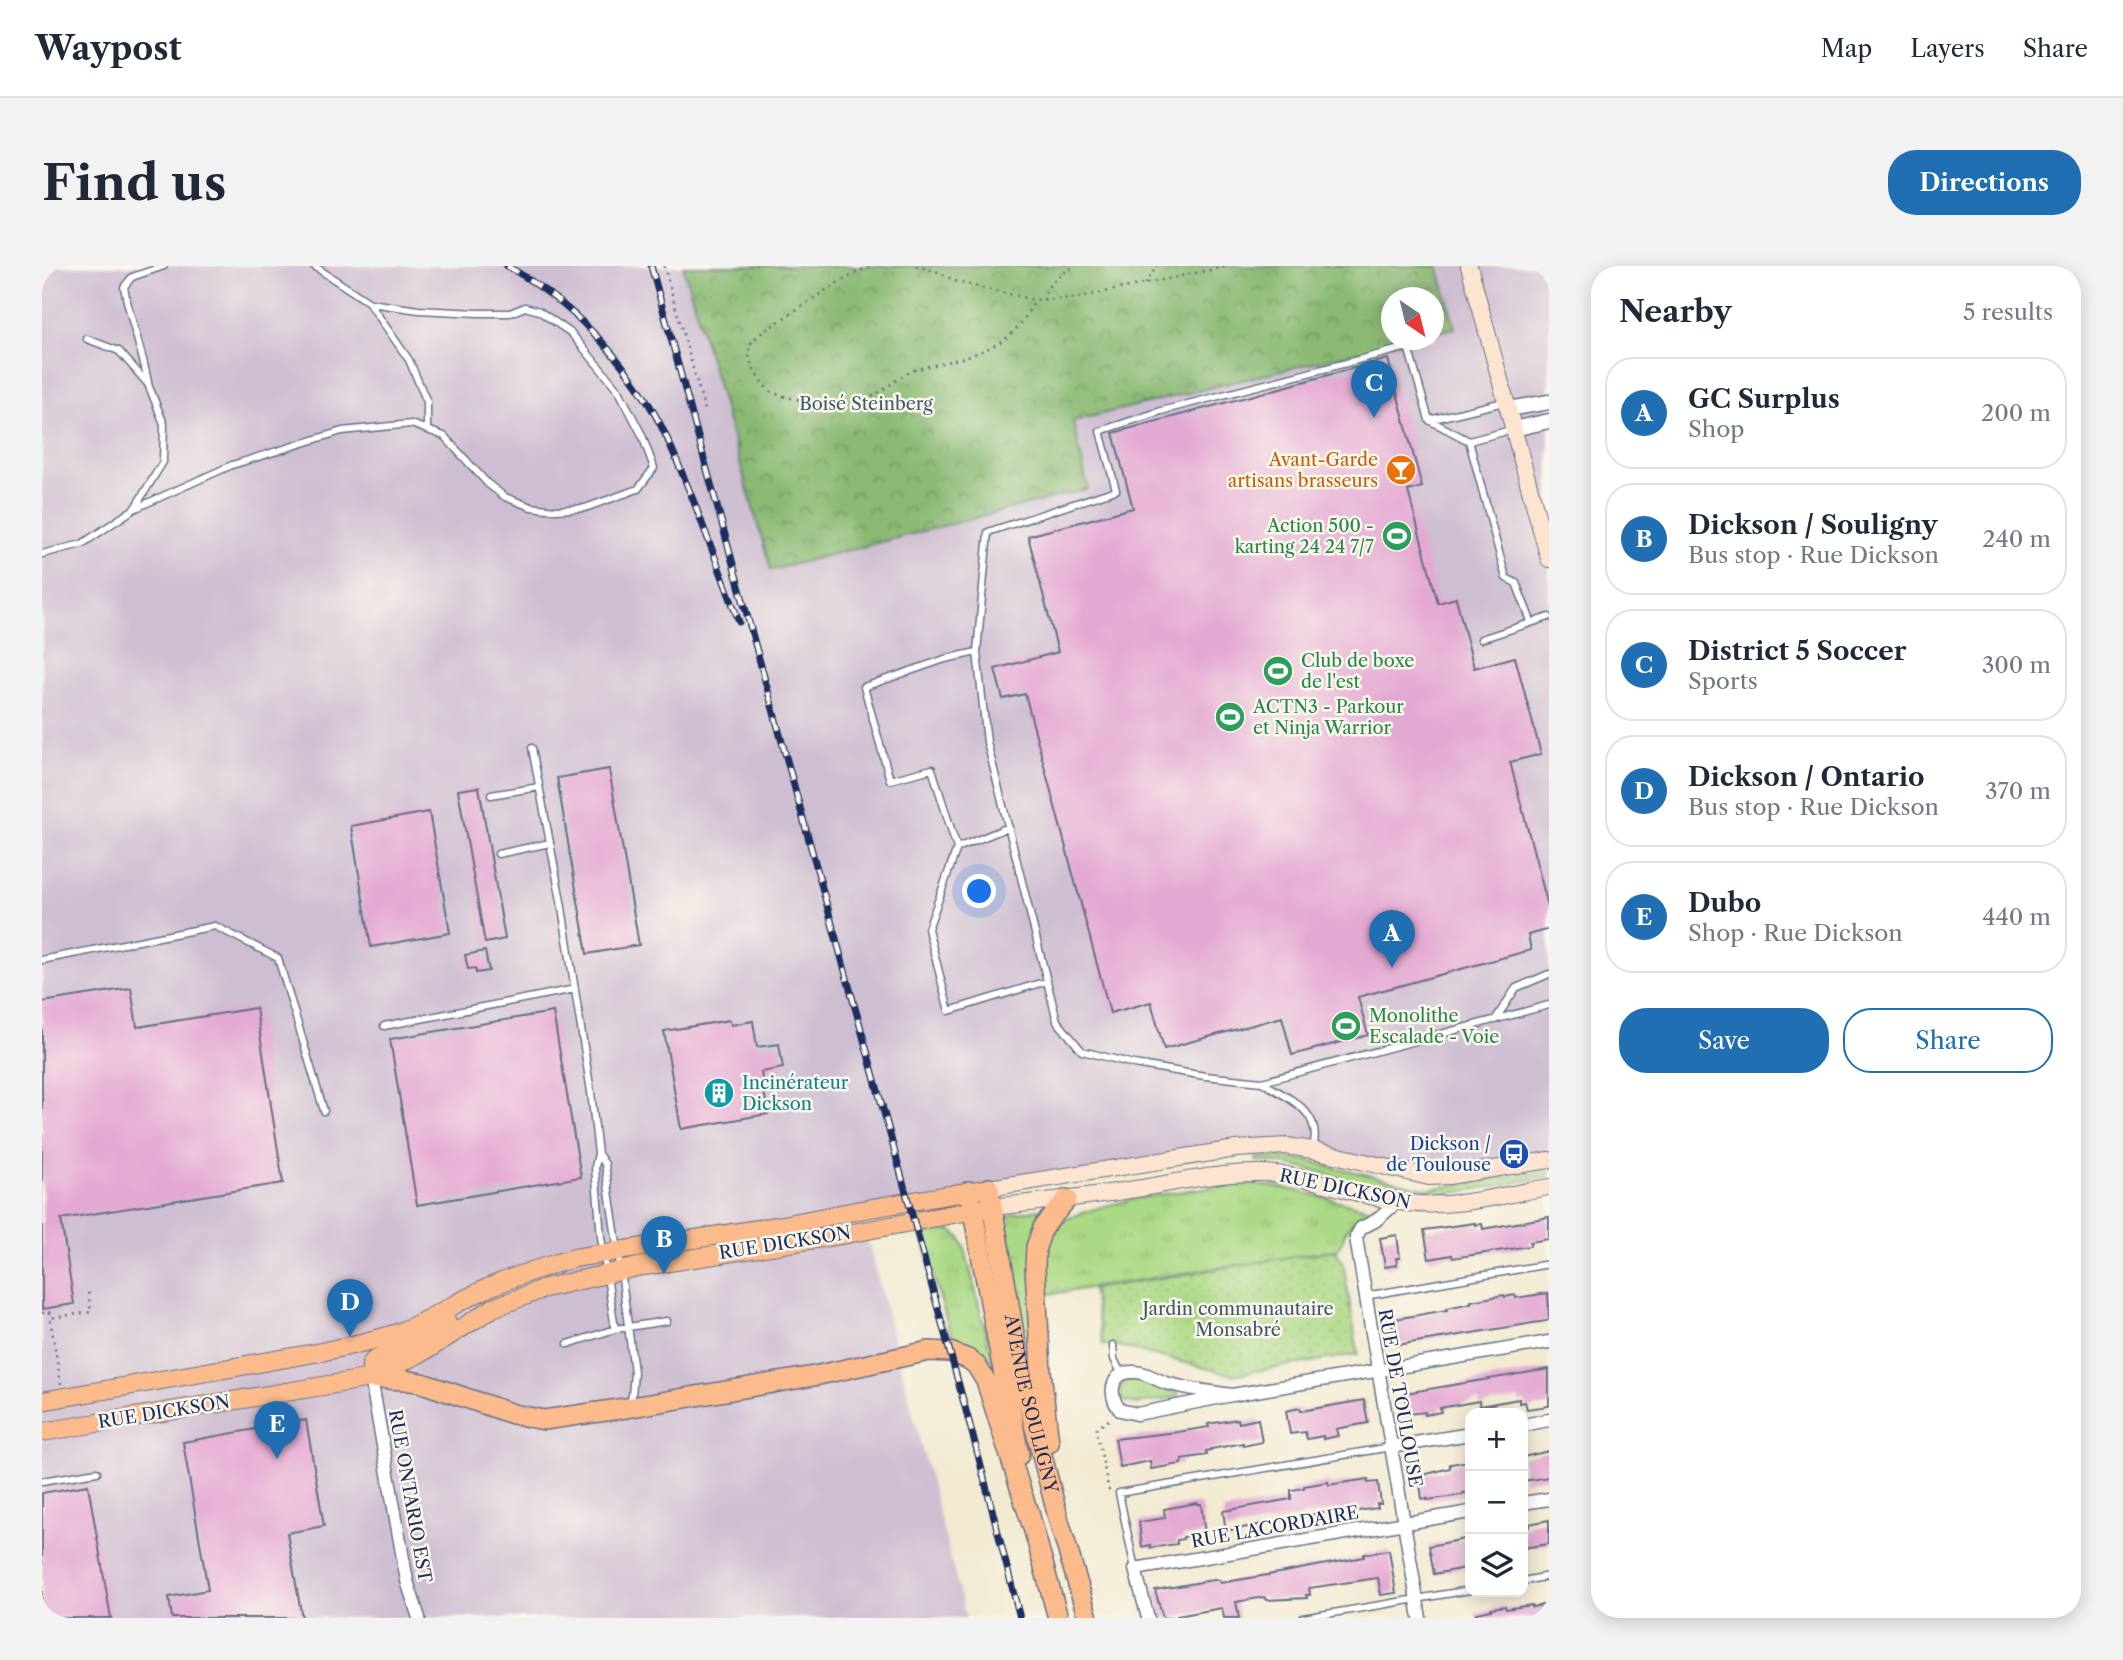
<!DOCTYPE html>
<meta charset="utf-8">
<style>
:root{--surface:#fff;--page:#f2f2f3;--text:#1f2937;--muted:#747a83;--line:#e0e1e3;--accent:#1f6fb2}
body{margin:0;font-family:"Libre Caslon Text",serif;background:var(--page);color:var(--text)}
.controls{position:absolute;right:21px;bottom:21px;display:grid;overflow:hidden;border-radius:14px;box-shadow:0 4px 18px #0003}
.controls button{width:63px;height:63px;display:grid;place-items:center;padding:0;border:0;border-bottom:2px solid var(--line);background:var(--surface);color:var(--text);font:35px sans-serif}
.compass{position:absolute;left:1339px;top:21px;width:63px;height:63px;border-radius:50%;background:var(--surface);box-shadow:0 4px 18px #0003;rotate:145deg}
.you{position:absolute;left:938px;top:626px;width:24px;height:24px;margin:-18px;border:5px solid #fff;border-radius:50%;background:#1a73e8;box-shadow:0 0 0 10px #1a73e833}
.badge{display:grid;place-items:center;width:46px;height:46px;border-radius:50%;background:var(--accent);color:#fff;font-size:23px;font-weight:700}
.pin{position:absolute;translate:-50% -58px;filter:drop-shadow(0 2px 4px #0008)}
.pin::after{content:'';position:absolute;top:37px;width:24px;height:21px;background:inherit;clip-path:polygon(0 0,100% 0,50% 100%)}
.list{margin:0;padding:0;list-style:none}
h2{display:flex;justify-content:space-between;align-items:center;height:91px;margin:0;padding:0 28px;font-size:30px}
h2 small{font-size:23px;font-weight:400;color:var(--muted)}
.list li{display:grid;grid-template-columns:46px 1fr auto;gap:21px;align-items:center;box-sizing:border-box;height:112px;margin:0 14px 14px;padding:0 14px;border:2px solid var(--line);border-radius:28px}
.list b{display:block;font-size:26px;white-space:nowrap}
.list p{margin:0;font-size:23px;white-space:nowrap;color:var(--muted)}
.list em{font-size:23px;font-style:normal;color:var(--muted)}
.actions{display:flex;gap:14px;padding:21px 28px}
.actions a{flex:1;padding:16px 0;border:2px solid var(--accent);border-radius:28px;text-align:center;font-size:24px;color:var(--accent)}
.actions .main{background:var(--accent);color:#fff}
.icon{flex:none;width:38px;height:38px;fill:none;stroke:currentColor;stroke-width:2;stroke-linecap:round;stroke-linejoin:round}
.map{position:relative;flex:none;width:1507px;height:1352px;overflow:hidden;border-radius:28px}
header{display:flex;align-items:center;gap:42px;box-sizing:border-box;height:98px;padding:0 35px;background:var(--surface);border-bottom:2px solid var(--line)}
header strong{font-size:33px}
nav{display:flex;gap:38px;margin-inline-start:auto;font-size:24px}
.intro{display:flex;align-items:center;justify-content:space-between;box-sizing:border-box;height:168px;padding:0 42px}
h1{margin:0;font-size:49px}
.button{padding:18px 32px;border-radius:28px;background:var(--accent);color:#fff;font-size:24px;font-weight:700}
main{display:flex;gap:42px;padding:0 42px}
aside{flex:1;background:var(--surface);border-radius:28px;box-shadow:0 4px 18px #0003}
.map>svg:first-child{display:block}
</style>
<header>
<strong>Waypost</strong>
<nav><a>Map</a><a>Layers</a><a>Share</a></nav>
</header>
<div class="intro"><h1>Find us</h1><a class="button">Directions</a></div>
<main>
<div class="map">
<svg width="1507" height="1352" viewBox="0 0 1507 1352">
<defs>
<pattern id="grass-tufts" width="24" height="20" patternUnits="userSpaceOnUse" patternTransform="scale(1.75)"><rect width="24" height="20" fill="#acd985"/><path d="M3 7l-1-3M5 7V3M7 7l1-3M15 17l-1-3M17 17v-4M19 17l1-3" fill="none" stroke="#93bb75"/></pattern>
<pattern id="forest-crowns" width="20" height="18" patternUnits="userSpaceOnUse" patternTransform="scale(1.75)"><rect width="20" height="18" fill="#89b972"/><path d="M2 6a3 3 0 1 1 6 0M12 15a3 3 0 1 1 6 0" fill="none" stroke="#6f9761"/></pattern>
<pattern id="garden-dots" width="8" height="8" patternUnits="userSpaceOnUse" patternTransform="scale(1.75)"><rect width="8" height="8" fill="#acd985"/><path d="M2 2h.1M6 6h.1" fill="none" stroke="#93bb75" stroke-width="1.8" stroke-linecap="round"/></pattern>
</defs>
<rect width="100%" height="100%" fill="#fbf7ec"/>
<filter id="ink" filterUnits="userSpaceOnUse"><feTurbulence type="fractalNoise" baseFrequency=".0143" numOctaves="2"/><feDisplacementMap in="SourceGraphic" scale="14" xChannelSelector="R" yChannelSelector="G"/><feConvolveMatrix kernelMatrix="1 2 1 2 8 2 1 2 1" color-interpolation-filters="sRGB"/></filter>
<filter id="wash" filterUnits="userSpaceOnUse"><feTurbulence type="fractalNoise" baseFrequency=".00686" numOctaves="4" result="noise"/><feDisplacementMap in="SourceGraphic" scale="28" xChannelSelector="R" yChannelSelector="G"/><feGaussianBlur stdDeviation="1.57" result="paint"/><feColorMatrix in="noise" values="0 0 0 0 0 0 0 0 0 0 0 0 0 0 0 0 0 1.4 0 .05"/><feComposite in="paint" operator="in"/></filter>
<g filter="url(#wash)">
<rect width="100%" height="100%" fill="#f2ead1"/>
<path fill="#cebed1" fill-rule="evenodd" d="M0 0H1507V894L1407 910 1244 880 818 944 924 1352H0ZM1350 32H1392V74H1350Z"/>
<path fill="url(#grass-tufts)" stroke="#648472" stroke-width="2" d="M1227 891 1262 894 1386 923 1507 905V910C1464 917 1404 933 1362 927 1312 920 1265 897 1214 895V892Z
M1196 918C1241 918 1283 932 1327 943V946C1319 951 1309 956 1304 965 1300 973 1301 978 1293 984L1002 1029C1001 1007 995 979 1012 962 1035 937 1159 922 1196 918Z
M1003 942 989 1076 982 1077 964 952 971 948Z
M908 964 918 971 923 983 950 1092 944 1097 933 1086 909 1069 879 967Z
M1093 1113 1136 1127V1131L1096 1138 1083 1136 1078 1130V1122L1083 1115Z"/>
<path fill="url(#forest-crowns)" stroke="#527468" stroke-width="2" d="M641 0H1396L1413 62 1392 67V32H1350V74H1365L1031 155 1046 223 729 304Z"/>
<path fill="url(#garden-dots)" stroke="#648472" stroke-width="2" d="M1293 984 1301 996 1316 1088 1191 1109 1073 1079H1061L1050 1023Z"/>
<g id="blocks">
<path fill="#e4a9d3" d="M1346 93 1380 221 1366 225 1396 337 1414 332 1432 402 1473 391 1499 488 1468 496 1507 644V663L1486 669 1489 684 1316 731 1326 769 1250 789 1240 751 1122 783 1109 736 1068 747 983 428 961 433 953 403 1016 386 986 270 1091 242 1071 167Z
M567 503 597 679 545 688 515 512Z
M437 521 463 673 443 677 416 524Z
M387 546 408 667 329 681 309 560Z
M443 685 447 705 434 707 433 702 426 703 423 689Z
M89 722 95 761 214 742 241 917 19 953 32 1038 0 1043V736Z
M511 746 539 911 375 939 348 773Z
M688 754 689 759 711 755 715 781 737 778 741 802 719 806 726 848 639 863 622 765Z
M1507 951V973L1488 976V980L1411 992 1410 989 1387 993 1382 964 1433 957V959L1440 958 1441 963Z
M1355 969 1358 992H1354L1355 999 1343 1001 1338 972Z
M1506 1027 1507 1053 1504 1055 1355 1079 1350 1057 1354 1056 1353 1053 1405 1044V1042L1429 1037V1035L1462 1029 1463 1031 1473 1029 1474 1032Z
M1507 1103V1140L1485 1143 1483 1136 1477 1137V1133L1438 1140 1437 1135 1398 1142 1399 1146 1383 1149V1146L1366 1148 1363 1127Z
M1322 1134 1326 1157 1294 1163 1296 1170 1281 1173V1170L1265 1173 1263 1166 1248 1168 1244 1145 1258 1142 1259 1145Z
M1196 1153 1197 1157 1216 1153 1220 1176 1201 1180V1177L1169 1183V1184L1164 1185 1165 1189 1140 1193 1139 1198 1109 1203 1108 1195 1078 1201 1073 1173 1136 1166 1167 1161 1166 1158Z
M264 1154 282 1260 245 1267 260 1352H130L127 1331 166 1324 141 1176Z
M1507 1185V1211L1481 1215V1191Z
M1428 1195V1223H1426V1226L1421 1227V1229L1385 1234V1232L1380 1233 1377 1210 1408 1202V1198Z
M1326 1213V1217L1336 1216 1339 1238H1335L1336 1242 1296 1248V1244L1184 1265 1181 1245 1249 1233V1224L1262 1222V1220L1286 1216 1287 1219Z
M46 1219 69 1352H0V1227Z
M1155 1237V1238H1159L1163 1268 1141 1271V1273L1135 1274V1278L1109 1282 1108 1279 1100 1281 1097 1256 1123 1252 1122 1243Z
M1507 1254V1278L1481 1282V1262L1487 1261V1258Z
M1428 1272V1301L1392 1308 1387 1280Z
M1347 1284 1354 1327 1339 1329 1336 1312 1267 1322 1268 1329H1264L1265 1332 1225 1334 1222 1331 1194 1336 1197 1352H1182L1180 1342 1135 1350V1352H1121L1113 1324 1171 1314H1177L1178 1317 1237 1307 1322 1291V1288Z
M1507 1338V1352H1434V1347L1449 1344V1342L1463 1340 1464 1343 1490 1339V1341Z"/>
</g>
</g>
<g filter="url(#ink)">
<use href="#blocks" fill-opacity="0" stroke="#667086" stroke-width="2"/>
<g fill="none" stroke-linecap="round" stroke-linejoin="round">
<g stroke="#667086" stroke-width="9">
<path id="service" d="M328 38 367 94 385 136V164
M106 116C100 84 88 54 82 21L90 11 122 0
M1462 136 1387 154 1366 81 1119 145 1058 165 1074 224 946 266 935 386 945 476 1015 755 1040 785 1092 798 1163 810 1220 816 1507 739
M1387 154 1427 175
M1469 164 1427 175 1464 312 1474 317 1489 355
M92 243 190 199 300 165 369 158 402 170 446 218 463 231 489 241 514 244 543 242 596 223 612 202 600 169 577 125 529 67 497 45 483 41 468 47H436L377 44 328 37 272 0
M0 288 40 278 92 243 121 196 122 158 106 118 77 85 45 73
M1439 373 1507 351
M935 386 903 393 822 421 848 514 890 503 915 582 886 663 907 745 1005 715
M490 482 519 635 549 826 556 888 553 901 559 971 573 1063
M449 529 497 521
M915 582 967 561
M456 588 508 577
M0 694 173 660 236 692 282 845
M1453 754 1474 722 1507 708
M342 760 533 723
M1220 816C1247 833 1281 845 1271 882
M556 888 563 898 579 1005 592 1106 590 1130 587 1137
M1323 1030 1507 998
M526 1078 573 1063 625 1055
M1071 1079 1072 1093 1080 1109
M0 1215 55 1206
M1093 1303 1077 1227 1349 1181
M1481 1315 1507 1310
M1261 1352 1428 1324"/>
</g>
<g stroke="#667086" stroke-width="15">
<path id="minor" d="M1355 936 1333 955 1319 962 1314 971 1315 978 1378 1352
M329 1112 365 1315 377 1352
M1190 1129C1168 1126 1146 1123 1124 1117 1114 1114 1104 1106 1093 1106 1069 1104 1065 1129 1078 1144L1095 1148 1190 1129 1507 1076
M1481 1159 1507 1154
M1349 1181 1428 1168
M1481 1237 1507 1233
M1106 1352 1093 1303 1428 1246"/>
</g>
<g stroke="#667086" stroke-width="17">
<path id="tertiary" d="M1466 143 1507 136
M1471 163 1507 155"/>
</g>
<g stroke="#667086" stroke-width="18">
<path id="secondary" d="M1427 0 1507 293
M947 922 1194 883 1244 880 1271 884 1387 911 1407 910 1507 894
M950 941C998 936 1045 931 1093 923 1132 917 1173 907 1214 907 1265 906 1314 932 1365 937 1412 943 1461 929 1507 921"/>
</g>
<g stroke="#667086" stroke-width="20">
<path id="primary" d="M329 1112V1098L333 1093 370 1077 405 1056
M0 1135 279 1086C305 1080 332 1075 358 1066 390 1053 418 1034 450 1020 476 1009 504 1000 532 992L741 959 818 944 947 922
M0 1166 329 1112 388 1082 451 1042 503 1022 596 1001 805 968 943 942"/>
</g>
<g stroke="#667086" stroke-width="22">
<g id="trunk">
<path id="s1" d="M947 922 979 1108 1017 1255 1046 1352"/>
<path d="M927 925 977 1189"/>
<path d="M329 1112 362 1114 380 1117 471 1148 502 1154 584 1142 772 1110 887 1085 908 1086 926 1093 934 1099 944 1115 989 1256"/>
<path d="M1007 1177 999 1105 993 1002 994 981 1001 961 1025 933"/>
<path d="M986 1243 1016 1352"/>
</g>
</g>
<path stroke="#667086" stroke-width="2.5" stroke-dasharray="2 5" stroke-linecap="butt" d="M622 0 664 148
M827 0 787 22 718 68C712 73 707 78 707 86 706 98 720 120 730 126 740 132 791 140 803 139 828 137 844 120 864 108 875 102 888 100 900 97 922 92 950 84 968 69 979 60 986 46 993 34
M874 0 894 5 915 16 993 34 1034 32 1187 0
M1103 18 1115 0
M1002 34C1004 17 1019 8 1033 0
M0 1047 7 1046 8 1052
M19 1118 8 1052 49 1046 46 1024
M1067 1225 1054 1163 1068 1153"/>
<use href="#service" stroke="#fff" stroke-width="6"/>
<use href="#minor" stroke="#fff" stroke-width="12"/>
<use href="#tertiary" stroke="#fff" stroke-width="14"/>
<use href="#secondary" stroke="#fde4d1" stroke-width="16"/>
<use href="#primary" stroke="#fbbb8c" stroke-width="18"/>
<use href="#trunk" stroke="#fbbb8c" stroke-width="19"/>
<g stroke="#1b2f5e" stroke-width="7">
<path id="rail" d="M465 0C527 35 582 91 616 154 629 178 639 205 650 231 666 273 682 314 697 356
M609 0 934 1181 978 1352"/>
</g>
<use href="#rail" stroke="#fbf7ec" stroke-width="4.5" stroke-dasharray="13" stroke-linecap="butt"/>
</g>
</g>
<defs>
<g id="bar-disc" transform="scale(1.575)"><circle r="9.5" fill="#e8710a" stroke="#fbf7ec"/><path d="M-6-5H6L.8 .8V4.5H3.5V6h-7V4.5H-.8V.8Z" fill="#fff"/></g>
<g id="stadium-disc" transform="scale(1.575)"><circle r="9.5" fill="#2e9e5b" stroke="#fbf7ec"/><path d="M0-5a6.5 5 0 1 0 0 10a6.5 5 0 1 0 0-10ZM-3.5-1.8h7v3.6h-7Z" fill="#fff"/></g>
<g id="building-disc" transform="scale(1.575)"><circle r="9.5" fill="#0f9aa8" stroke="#fbf7ec"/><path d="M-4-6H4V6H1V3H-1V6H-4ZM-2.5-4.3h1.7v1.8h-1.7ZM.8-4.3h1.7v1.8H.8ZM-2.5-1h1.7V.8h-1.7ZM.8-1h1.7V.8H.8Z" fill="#fff"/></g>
<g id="bus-disc" transform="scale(1.575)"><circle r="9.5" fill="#1a4fb4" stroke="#fbf7ec"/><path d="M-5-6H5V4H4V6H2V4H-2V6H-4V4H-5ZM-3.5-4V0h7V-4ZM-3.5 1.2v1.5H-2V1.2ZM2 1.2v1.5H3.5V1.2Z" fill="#fff"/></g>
</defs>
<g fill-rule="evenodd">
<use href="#bar-disc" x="1359" y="204"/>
<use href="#stadium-disc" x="1355" y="270"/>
<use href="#stadium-disc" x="1236" y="405"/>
<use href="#stadium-disc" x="1188" y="451"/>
<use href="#stadium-disc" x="1304" y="760"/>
<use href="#building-disc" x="677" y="827"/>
<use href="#bus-disc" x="1472" y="888"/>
</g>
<g text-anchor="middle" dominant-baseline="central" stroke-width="5" stroke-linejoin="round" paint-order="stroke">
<g font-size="18" fill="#3f5a68" stroke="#fbf7ec">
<text x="824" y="138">Boisé Steinberg</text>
<text x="1196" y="1043">Jardin communautaire<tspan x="1196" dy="21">Monsabré</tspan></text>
</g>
<g font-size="18" fill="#c56008" stroke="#fbf7ec" text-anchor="end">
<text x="1336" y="194">Avant-Garde<tspan x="1336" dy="21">artisans brasseurs</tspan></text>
</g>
<g font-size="18" fill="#27864d" stroke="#fbf7ec" text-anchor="start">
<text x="1332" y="260" text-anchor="end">Action 500 -<tspan x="1332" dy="21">karting 24 24 7/7</tspan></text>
<text x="1259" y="395">Club de boxe<tspan x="1259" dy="21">de l'est</tspan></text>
<text x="1211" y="441">ACTN3 - Parkour<tspan x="1211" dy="21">et Ninja Warrior</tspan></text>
<text x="1327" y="750">Monolithe<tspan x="1327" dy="21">Escalade - Voie</tspan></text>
</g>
<g font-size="18" fill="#0d838f" stroke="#fbf7ec" text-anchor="start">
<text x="700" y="817">Incinérateur<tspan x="700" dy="21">Dickson</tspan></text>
</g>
<g font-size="18" fill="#164399" stroke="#fbf7ec" text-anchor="end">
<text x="1449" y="878">Dickson /<tspan x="1449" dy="21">de Toulouse</tspan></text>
</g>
<g font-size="18" fill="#1b2f5e" stroke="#fbf7ec">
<text transform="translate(1303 923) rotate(12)">RUE DICKSON</text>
<text transform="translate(743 977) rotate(-9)">RUE DICKSON</text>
<text transform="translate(1358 1132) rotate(80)">RUE DE TOULOUSE</text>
<text stroke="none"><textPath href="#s1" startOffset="220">AVENUE SOULIGNY</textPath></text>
<text transform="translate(122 1146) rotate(-9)">RUE DICKSON</text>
<text transform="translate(368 1230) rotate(80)">RUE ONTARIO EST</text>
<text transform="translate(1233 1261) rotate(-10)">RUE LACORDAIRE</text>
</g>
</g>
</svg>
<div class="controls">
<button>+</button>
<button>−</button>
<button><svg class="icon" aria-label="layers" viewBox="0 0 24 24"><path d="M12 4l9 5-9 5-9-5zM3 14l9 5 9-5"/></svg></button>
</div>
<svg class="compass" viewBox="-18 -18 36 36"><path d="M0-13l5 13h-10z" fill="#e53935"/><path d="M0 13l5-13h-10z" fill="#747a83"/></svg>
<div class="you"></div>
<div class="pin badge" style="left:1350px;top:702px">A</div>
<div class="pin badge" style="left:622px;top:1008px">B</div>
<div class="pin badge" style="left:1332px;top:152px">C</div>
<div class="pin badge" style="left:308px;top:1071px">D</div>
<div class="pin badge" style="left:235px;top:1193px">E</div>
</div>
<aside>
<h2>Nearby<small>5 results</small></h2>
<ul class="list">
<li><span class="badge">A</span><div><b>GC Surplus</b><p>Shop</p></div><em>200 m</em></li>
<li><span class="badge">B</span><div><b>Dickson / Souligny</b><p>Bus stop · Rue Dickson</p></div><em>240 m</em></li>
<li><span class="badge">C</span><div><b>District 5 Soccer</b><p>Sports</p></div><em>300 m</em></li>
<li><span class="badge">D</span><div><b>Dickson / Ontario</b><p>Bus stop · Rue Dickson</p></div><em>370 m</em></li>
<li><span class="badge">E</span><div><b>Dubo</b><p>Shop · Rue Dickson</p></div><em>440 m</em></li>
</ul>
<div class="actions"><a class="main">Save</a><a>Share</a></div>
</aside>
</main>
